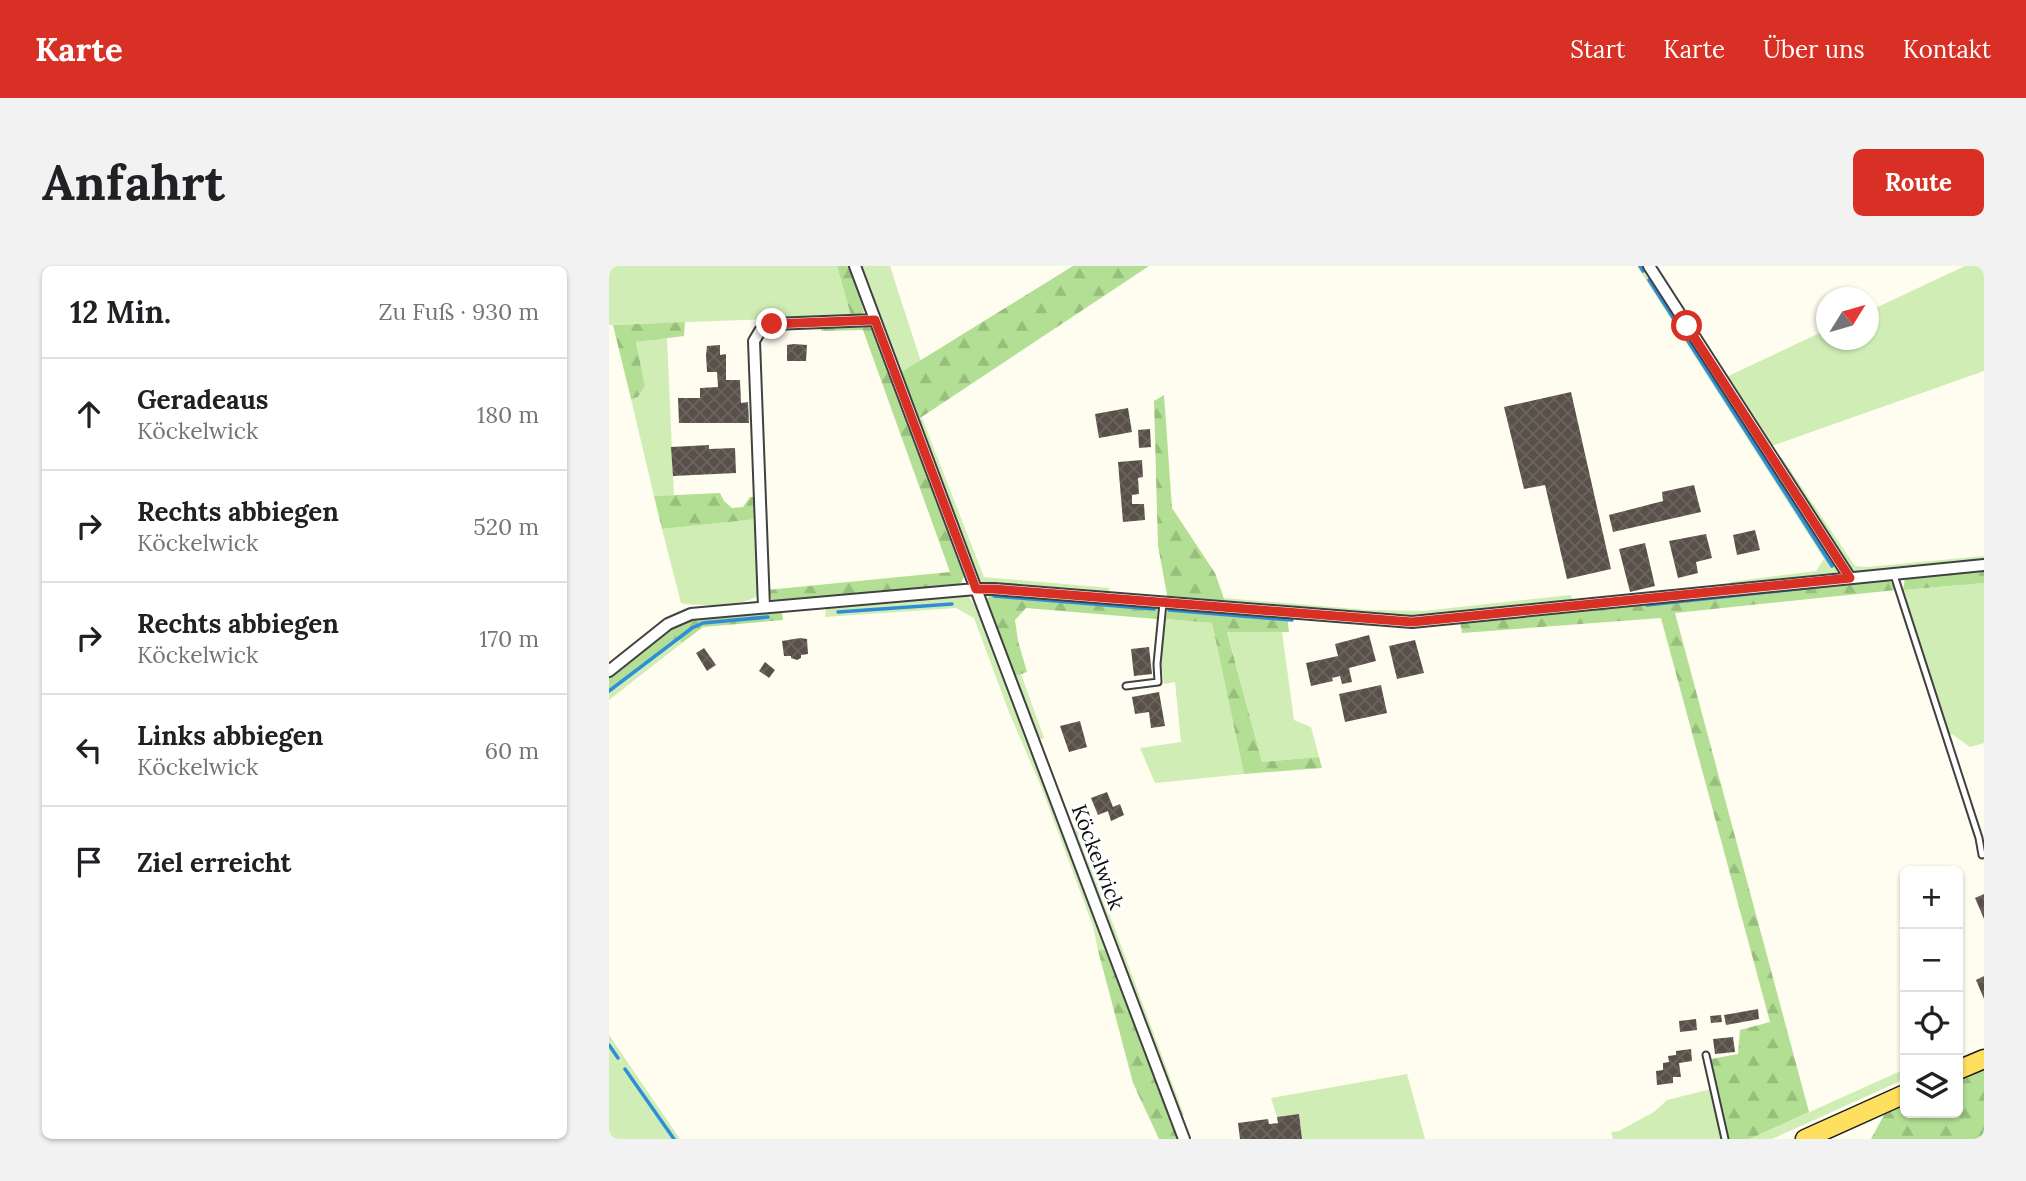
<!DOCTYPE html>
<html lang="de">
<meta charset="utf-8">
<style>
:root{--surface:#fff;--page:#f2f2f2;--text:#202124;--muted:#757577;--line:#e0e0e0;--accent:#d93025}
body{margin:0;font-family:Lora,serif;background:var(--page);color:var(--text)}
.controls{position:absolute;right:21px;bottom:21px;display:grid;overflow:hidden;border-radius:10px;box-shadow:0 2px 5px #0004}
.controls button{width:63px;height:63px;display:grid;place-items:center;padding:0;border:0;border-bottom:2px solid var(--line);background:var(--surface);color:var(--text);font:35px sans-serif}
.compass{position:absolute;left:1207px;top:21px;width:63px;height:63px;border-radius:50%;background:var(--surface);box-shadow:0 2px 5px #0004;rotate:53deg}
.stop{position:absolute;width:21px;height:21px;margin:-16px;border:5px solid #d93025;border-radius:50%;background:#fff}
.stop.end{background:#d93025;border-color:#fff;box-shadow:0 2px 7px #0008}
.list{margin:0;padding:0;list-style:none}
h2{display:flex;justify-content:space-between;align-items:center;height:91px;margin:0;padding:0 28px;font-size:30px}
h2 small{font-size:23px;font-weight:400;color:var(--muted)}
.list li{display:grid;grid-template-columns:46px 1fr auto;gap:21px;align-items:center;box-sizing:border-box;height:112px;padding:0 28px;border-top:2px solid var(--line)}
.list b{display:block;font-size:26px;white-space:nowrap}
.list p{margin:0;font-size:23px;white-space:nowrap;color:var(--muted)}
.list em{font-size:23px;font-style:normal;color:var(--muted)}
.icon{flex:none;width:38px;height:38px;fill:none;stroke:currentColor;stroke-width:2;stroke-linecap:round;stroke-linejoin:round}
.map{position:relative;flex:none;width:1375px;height:873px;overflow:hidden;border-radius:10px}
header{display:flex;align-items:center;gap:42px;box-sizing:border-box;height:98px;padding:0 35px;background:var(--accent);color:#fff}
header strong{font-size:33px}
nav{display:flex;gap:38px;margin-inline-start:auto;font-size:24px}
.intro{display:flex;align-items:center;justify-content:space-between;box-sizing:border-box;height:168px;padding:0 42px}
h1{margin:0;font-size:49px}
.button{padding:18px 32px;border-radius:10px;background:var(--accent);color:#fff;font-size:24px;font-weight:700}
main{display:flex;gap:42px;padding:0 42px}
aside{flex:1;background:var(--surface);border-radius:10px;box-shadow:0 2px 5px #0004}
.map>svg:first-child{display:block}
</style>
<header>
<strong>Karte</strong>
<nav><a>Start</a><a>Karte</a><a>Über uns</a><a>Kontakt</a></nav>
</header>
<div class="intro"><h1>Anfahrt</h1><a class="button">Route</a></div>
<main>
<aside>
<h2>12 Min.<small>Zu Fuß · 930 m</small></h2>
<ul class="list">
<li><svg class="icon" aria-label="ahead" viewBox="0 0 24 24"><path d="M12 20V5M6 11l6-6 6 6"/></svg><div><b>Geradeaus</b><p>Köckelwick</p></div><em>180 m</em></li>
<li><svg class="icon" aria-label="right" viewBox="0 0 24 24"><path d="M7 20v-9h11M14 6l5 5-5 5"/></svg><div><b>Rechts abbiegen</b><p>Köckelwick</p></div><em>520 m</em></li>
<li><svg class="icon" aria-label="right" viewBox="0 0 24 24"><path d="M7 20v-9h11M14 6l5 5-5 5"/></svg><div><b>Rechts abbiegen</b><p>Köckelwick</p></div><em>170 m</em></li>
<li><svg class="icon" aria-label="left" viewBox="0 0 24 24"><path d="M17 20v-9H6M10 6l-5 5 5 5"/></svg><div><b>Links abbiegen</b><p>Köckelwick</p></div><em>60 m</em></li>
<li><svg class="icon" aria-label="arrive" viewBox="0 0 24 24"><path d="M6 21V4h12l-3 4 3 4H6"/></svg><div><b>Ziel erreicht</b></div></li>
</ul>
</aside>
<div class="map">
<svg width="1375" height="873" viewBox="0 0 1375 873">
<defs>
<pattern id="forest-firs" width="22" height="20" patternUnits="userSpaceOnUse" patternTransform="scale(1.75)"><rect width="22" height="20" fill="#b2df93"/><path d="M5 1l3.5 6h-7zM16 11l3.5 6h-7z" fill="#98be7e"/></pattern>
<pattern id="building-cross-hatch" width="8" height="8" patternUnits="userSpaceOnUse" patternTransform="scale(1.75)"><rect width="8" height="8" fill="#585049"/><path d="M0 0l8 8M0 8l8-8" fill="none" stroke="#6b655f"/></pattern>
</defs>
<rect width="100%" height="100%" fill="#fffdef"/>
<path fill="#d0edb5" d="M0 0H228L242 50 0 59Z
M251 0H281L312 96 291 107Z
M1028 0H1036L1229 302 1227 307 1222 310 1125 321 1121 316 1207 305 1215 293Z
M1356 0H1375V105L1160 181 1115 112 1217 64 1218 74H1260V45Z
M58 72 65 229 45 230 22 133 29 131 36 120 27 76Z
M313 152 375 311 501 322 499 327 370 317 308 154Z
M1173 192 1246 300 1258 301 1375 290V295L1244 307 1169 194Z
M148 253 150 329C136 340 90 341 72 337L53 263Z
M1375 317V477L1361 481 1343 468 1340 469 1294 324Z
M962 329 964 336 819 351 770 352 617 338 615 332 760 344 814 345Z
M341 330 360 331 371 347 499 684H489L484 660 433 523 400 446 365 352 347 342 216 351 217 343 226 339Z
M557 353 603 357 635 508 546 517 531 482 572 476 566 416 555 418 552 398Z
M618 365 673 366 685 454 702 461 710 491 653 496Z
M68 371 73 377 0 434V423Z
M412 408 435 472 428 474 406 410Z
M462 559 468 561 575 849 571 850Z
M0 769 71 873H0Z
M1296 803V813L1163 873H1141Z
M798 808 816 873H693L690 848 668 851 662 832Z
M1102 823 1113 873H1004L1002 866 1010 865 1045 846 1058 834Z"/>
<path fill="url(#forest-firs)" d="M228 0H241L255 46 252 50H242Z
M464 0H540L308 154 291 107Z
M76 56 75 70 27 76 36 120 29 131 22 133 4 59Z
M254 58 262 62 355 310 352 317 345 320 163 334 158 324 341 306 254 64 212 65V59Z
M555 129 563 242 606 307 617 338 559 334 549 280 545 135Z
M111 227 115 235 123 242 134 241 141 231H147L148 253 53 263 45 230Z
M1375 304V317L1294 324 1296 312Z
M1279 312 1287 324 1066 347 1200 846 1141 873H1120L1102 793 1129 788 1131 764 1161 756 1052 352 853 367 851 356Z
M382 328 549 339 548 353 417 342 406 354 409 375 418 406 406 410 379 339 378 333Z
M559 341 678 350 680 366H618L653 496 710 491 713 502 635 508 603 357 557 353Z
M152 345 173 346 174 354 94 361 73 377 68 371 0 423V409L59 364 80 353Z
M489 684H499L569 873H550L524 817Z
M1375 804V873H1262L1275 849 1296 839V847H1349V816Z"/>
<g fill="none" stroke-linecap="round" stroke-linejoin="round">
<path stroke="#308ed9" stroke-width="3.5" d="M1031 0 1034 5
M1040 14 1223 300
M385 330 545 343
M1038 339 1224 319
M560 344 683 354
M229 346 343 338
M0 425 83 362 94 357 159 351
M0 779 9 792
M16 803 65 873"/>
</g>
<path fill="url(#building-cross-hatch)" d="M185 78 198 79 197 95H178V79Z
M111 79V89L117 88V114H131L132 137 139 136 140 157H70L69 132H91V122L109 121 108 106H98L97 89 98 80Z
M962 126 1002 303 958 313 936 219 915 223 895 141Z
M519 142 523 166 490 172 486 148Z
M541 163 542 181 530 182 529 164Z
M100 179V183L126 182 127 207 64 210 62 181Z
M533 194 534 211 529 212 530 228 523 229V238H535L536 254 514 256 509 196Z
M1085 219 1092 246 1004 266 1000 249 1054 235 1053 226Z
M1146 264 1151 284 1128 289 1124 269Z
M1097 268 1103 292 1087 296 1089 307 1069 312 1060 275Z
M1036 277 1046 320 1021 326 1010 283Z
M760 369 767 395 740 402 743 416 733 418 731 410 723 412 724 415 702 420 697 397 729 390 726 378Z
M191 372 198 373 199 388 192 389V392L188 394 182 392V390H175L173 375Z
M806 374 815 407 788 413 780 380Z
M540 381 543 408 525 410 522 383Z
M95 382 107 399 98 405 87 387Z
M156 396 166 404 160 412 150 405Z
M772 419 778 447 736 456 730 428Z
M550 426 556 460 542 462 540 446 526 448 523 431Z
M471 455 478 481 460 486 451 460Z
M498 526 504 541 511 538 515 549 502 555 499 545 489 549 482 532Z
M1375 628V653L1366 632Z
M1375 710V733L1367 714Z
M1149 743 1150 753 1117 759 1115 749Z
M1112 749 1113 756 1102 757 1101 750Z
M1087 753 1088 764 1071 766 1070 755Z
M1124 771 1126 786 1106 788 1104 773Z
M1082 783 1083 795 1070 797 1072 811H1064V817L1048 819 1047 805 1054 804V797L1060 796 1059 790 1067 789V785Z
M690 848 693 873H631L629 857 659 853 660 858 669 857 668 851Z"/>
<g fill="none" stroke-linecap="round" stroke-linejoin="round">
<g stroke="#414141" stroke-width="9">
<path id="service" d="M1285 309 1370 572 1373 589
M517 420 549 416 548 398 554 337
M1097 789 1116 873"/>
</g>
<g stroke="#414141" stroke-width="14">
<path id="minor" d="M1040 0 1241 312
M155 341 145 75 151 65 163 58 266 54
M0 405 59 358 82 348 367 323 246 0
M575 873 367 323H385L803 356 1375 299"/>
</g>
<g stroke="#1f1f1f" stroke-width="21">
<path id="primary" d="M1349 804 1375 793
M1196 873 1296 828"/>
</g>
<use href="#service" stroke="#fff" stroke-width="5"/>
<use href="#minor" stroke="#fff" stroke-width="10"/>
<use href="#primary" stroke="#ffdf5f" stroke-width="18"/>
</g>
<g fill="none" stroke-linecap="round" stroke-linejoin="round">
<path stroke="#d93025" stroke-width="9" d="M163 58 266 54 367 323H385L803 356 1241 312 1078 60"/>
</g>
<g text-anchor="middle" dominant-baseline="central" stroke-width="7" stroke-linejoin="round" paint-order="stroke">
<g font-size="21" fill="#0e0e0e" stroke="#fff">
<text transform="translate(489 591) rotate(69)">Köckelwick</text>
</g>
</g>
</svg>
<div class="controls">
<button>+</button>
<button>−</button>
<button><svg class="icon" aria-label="locate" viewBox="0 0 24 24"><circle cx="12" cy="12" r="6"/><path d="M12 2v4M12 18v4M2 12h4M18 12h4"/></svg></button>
<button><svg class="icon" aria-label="layers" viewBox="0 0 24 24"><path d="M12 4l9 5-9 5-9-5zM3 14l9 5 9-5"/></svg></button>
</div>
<svg class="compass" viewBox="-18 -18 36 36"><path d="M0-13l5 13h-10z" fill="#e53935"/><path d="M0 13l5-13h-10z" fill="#757577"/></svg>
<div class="stop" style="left:1078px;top:60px"></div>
<div class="stop end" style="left:163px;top:58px"></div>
</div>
</main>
